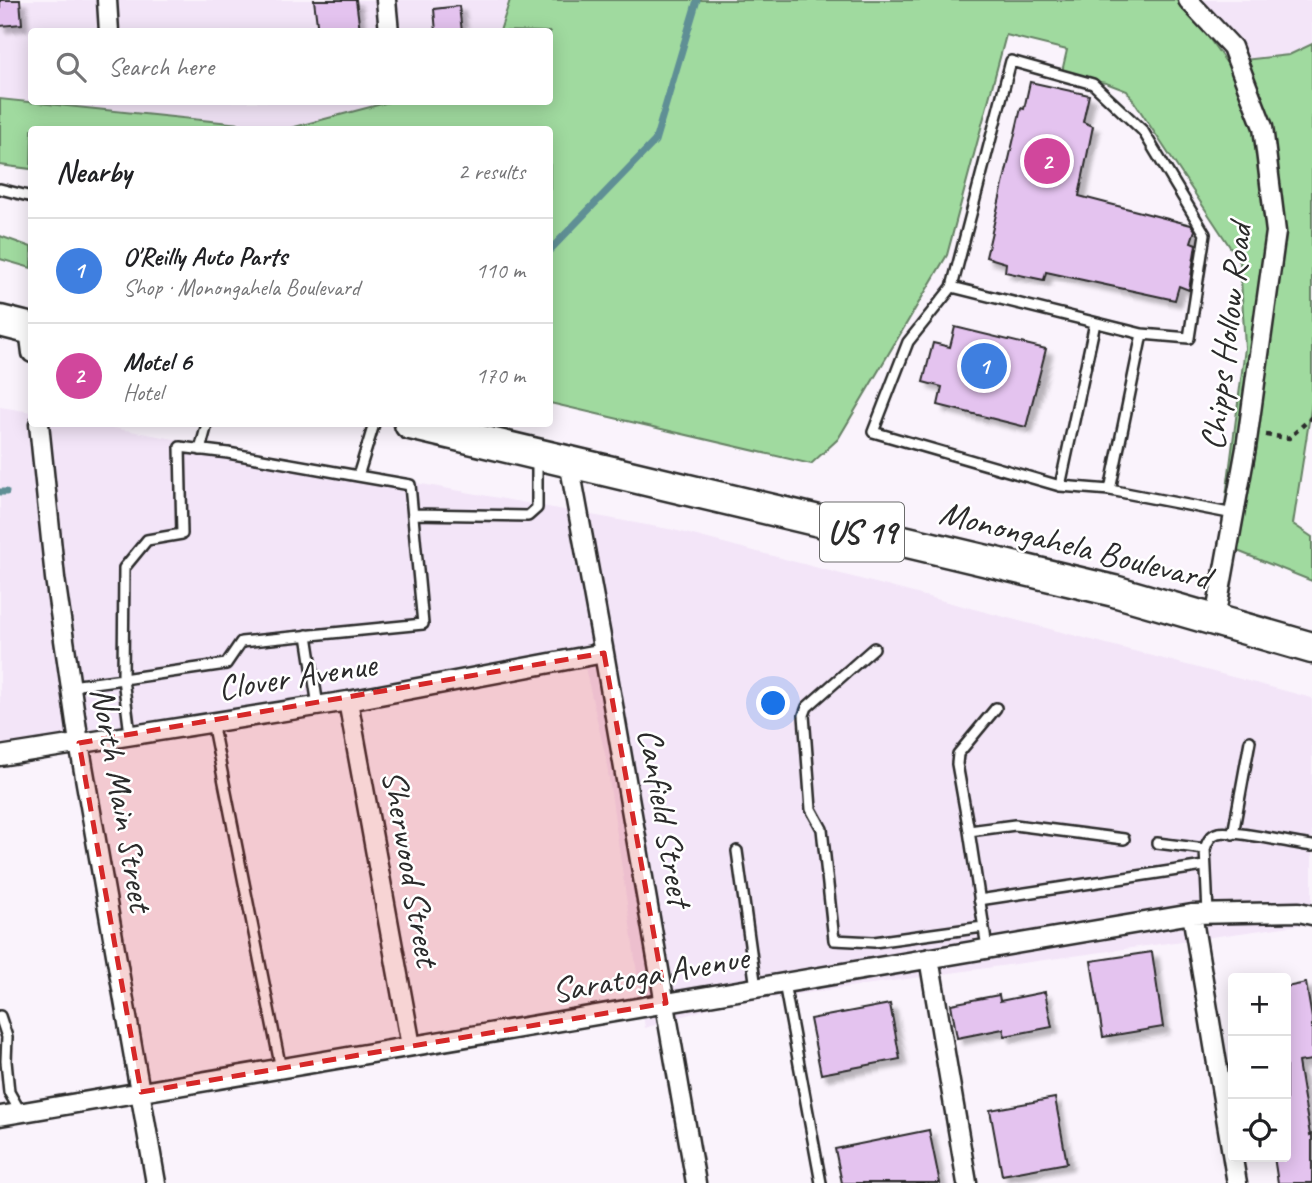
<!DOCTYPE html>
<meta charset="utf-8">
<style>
:root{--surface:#fff;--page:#f2f2f2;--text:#202124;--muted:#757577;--line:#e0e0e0;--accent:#1f6fb2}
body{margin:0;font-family:Caveat,sans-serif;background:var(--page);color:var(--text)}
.controls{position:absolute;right:21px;bottom:21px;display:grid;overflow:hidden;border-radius:7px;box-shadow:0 4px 18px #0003}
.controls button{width:63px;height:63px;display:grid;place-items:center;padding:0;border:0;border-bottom:2px solid var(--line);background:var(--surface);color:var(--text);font:35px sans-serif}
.you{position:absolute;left:774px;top:704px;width:24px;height:24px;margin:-18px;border:5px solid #fff;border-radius:50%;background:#1a73e8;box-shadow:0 0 0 10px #1a73e833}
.badge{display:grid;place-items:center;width:46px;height:46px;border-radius:50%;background:var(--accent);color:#fff;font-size:23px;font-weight:700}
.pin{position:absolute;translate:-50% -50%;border:4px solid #fff;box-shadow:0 2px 7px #0006}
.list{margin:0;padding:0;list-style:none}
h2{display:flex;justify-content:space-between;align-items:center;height:91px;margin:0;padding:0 28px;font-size:30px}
h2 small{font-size:23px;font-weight:400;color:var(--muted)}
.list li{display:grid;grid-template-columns:46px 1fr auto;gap:21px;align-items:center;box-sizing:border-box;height:105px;padding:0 28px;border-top:2px solid var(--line)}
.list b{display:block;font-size:26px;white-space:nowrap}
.list p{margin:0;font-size:23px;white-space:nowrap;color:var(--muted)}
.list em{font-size:23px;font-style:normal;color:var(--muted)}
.icon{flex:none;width:38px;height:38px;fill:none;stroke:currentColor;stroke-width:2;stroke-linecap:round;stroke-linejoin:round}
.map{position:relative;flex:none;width:1312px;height:1183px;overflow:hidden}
.search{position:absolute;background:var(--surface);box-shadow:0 4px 18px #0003;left:28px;top:28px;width:525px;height:77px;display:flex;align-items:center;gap:18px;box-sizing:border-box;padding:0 24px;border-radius:7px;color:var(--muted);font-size:26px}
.panel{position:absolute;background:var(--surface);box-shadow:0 4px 18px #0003;left:28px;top:126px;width:525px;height:301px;border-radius:7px}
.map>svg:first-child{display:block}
</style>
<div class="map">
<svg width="1312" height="1183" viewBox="0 0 1312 1183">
<defs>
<filter id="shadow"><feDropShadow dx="6" dy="6" stdDeviation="2" flood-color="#0004"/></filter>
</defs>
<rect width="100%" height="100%" fill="#faf3fc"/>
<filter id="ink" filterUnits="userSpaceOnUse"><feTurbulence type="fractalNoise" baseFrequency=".0143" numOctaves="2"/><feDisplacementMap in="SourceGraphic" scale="14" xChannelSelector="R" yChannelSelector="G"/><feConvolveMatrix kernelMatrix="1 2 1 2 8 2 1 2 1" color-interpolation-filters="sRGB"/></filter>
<g filter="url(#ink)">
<path fill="#f3e5f8" d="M0 0H510L500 31 32 32V102H389L287 129 0 99Z
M1182 0H1312V44L1289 55 1226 62Z
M0 407 31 412 32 424H92L674 530 1312 698V923L719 1005 645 1028 606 758 583 659 0 752Z"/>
<path fill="#a0da9f" stroke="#668265" stroke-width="2" d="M510 0H1182L1226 62 1289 55 1312 44V402L1293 524 1312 537V581L1220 544 1245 348 1240 262 1127 91 1106 83 1061 76 1067 50 1006 35 947 255 838 439 811 464 550 403V130H32L31 169 0 165V99L287 129 389 102H550V32L500 31Z
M0 236 31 247V268L0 259Z"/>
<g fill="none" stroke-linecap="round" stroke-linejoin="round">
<path stroke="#5f8f95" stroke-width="7" d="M550 250 655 141 697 0
M0 492H6"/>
</g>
<path fill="#e4c3ef" stroke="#2b2b2b" stroke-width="2" filter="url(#shadow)" d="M0 0H20L22 24 0 26Z
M314 0H356L360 30 318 32Z
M459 6 462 32H436L434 9Z
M1030 82 1089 95 1083 122 1093 126 1079 196 1191 225 1195 230 1191 242 1196 244 1189 290 1179 286 1175 300 1046 272 1044 280 1005 272 1006 263 986 257 1021 108 1024 109Z
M955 327 1046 349 1026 427 938 405 942 387 923 382 933 343 950 347Z
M1152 952 1163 1027 1103 1037 1091 961Z
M1306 983 1312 1018V1060L1298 1062 1310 1135 1312 1134V1183H1278L1274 1157H1286V987Z
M1045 992 1052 1027 1005 1036 1003 1029 957 1038 951 1004 999 995 1000 1001Z
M890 1004 900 1059 821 1074 810 1019Z
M1055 1098 1067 1163 1002 1175 990 1110Z
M929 1130 940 1183H842L835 1149Z"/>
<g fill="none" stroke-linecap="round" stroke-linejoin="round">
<g stroke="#2b2b2b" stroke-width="14">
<path id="service" d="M0 189 32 197
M952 287 908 342 873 432 1060 486 1110 490
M1142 334 1189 338 1205 234 1143 131 1093 84 1011 61 952 287 1142 334 1110 490 1234 514
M200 450 207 424
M358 476 228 453 180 447 182 534 147 540 124 568 123 679 226 664 241 642 423 624 410 485 358 476 374 424
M1060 486 1095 323
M413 514 528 516 537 508V460
M307 635 318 706
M874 648 807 707 804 715 811 809 822 829 834 940 874 942 983 927
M71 686 123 679 130 734
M996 708 958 754 957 764 969 831 1015 825 1124 839
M212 722 281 1069
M969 831 987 948
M1233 834 1250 741
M1157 843 1205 849
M737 851 756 988
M979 900 1204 866
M1208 913 1205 849C1207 842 1210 835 1218 833 1230 829 1295 844 1312 846
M784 983 821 1183
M0 1016 7 1037 6 1061 9 1092 21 1113"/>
</g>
<g stroke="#2b2b2b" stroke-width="23">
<path id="minor" d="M107 0 109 32
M386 0 389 32
M1188 0 1232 47 1247 86 1263 127 1276 232 1246 448 1215 619
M29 329 32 353
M39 424 55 578 79 743 156 1183
M569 462 604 653 696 1183
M348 701 411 1046
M0 756 348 701 604 653
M1192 914 1237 1183
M929 958 967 1183
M0 1116 1192 914 1299 912 1312 915"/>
</g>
<g stroke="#2b2b2b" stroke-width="35">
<path id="primary" d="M0 321 32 329
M410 424 1114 591 1312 648"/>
</g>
<path stroke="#2b2b2b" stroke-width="4.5" stroke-dasharray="5 5" stroke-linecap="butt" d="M1266 435 1289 438 1312 417"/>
<use href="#service" stroke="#fff" stroke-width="9"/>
<use href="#minor" stroke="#fff" stroke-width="18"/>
<use href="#primary" stroke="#fff" stroke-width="30"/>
</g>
</g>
<path fill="#d62828" fill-opacity="0.2" stroke="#d62828" stroke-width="5" stroke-dasharray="14 9" stroke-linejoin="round" d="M604 653 666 1003 141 1092 79 743Z"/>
<g text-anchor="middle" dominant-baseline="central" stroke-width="5" stroke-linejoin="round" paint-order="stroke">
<rect fill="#fff" stroke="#6b6b6b" stroke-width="2" x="820" y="502.5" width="84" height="59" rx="5"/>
<g font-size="33" font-weight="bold" fill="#2b2b2b">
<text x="862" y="532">US 19</text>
</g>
<g font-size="35" fill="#2b2b2b" stroke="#fff">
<text transform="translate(1226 337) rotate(-83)">Chipps Hollow Road</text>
<text transform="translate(1075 545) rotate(14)">Monongahela Boulevard</text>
<text transform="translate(297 676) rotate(-9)">Clover Avenue</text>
<text transform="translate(122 799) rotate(80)">North Main Street</text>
<text transform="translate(665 817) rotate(80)">Canfield Street</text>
<text transform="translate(411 868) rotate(80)">Sherwood Street</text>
<text transform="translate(650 974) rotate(-10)">Saratoga Avenue</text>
</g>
</g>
</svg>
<div class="controls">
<button>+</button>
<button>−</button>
<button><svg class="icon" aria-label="locate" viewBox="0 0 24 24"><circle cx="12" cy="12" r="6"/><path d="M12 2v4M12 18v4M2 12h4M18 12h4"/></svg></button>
</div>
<div class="you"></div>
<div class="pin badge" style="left:984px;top:366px;background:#3f7fe0">1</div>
<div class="pin badge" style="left:1047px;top:161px;background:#d1479c">2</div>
<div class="search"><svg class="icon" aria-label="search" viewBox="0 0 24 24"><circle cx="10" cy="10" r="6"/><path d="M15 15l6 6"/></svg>Search here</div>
<section class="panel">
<h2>Nearby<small>2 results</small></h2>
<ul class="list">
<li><span class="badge" style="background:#3f7fe0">1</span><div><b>O'Reilly Auto Parts</b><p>Shop · Monongahela Boulevard</p></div><em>110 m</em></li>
<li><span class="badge" style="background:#d1479c">2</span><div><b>Motel 6</b><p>Hotel</p></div><em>170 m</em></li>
</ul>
</section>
</div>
